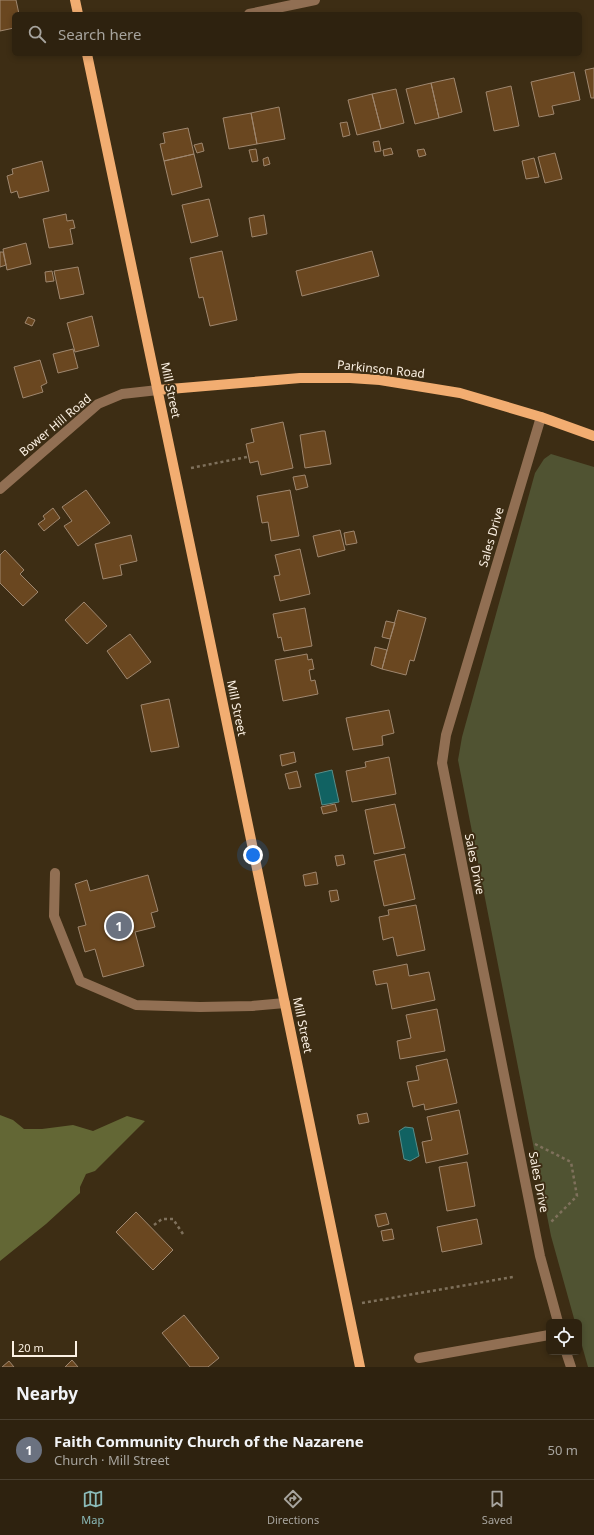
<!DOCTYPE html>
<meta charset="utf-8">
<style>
:root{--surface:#2e220f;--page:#3a2f1d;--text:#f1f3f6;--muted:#a7a49e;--line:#493f2f;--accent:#8bbbb9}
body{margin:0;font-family:"Noto Sans",sans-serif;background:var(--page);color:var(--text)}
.controls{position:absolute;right:12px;bottom:12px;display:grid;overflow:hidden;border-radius:6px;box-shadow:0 2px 6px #0003}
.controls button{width:36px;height:36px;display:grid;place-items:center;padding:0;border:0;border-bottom:1px solid var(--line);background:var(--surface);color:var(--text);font:20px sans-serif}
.scale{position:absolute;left:12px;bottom:10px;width:65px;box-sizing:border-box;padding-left:4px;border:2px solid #fcf1e3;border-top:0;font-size:11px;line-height:14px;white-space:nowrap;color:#fcf1e3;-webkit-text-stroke:3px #3d2d14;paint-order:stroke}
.you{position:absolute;left:253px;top:855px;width:14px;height:14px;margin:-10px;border:3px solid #fff;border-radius:50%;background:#1a73e8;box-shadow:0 0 0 6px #1a73e833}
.badge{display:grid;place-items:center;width:26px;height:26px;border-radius:50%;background:var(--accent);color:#fff;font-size:13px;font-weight:700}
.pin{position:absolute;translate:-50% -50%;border:2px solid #fff;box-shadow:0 1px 4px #0006}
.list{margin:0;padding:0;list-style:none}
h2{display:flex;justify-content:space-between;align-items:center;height:52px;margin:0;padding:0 16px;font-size:17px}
h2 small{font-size:13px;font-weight:400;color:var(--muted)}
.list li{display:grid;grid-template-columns:26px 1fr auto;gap:12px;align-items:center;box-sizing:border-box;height:60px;padding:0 16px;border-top:1px solid var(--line)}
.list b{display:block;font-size:15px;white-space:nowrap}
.list p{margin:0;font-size:13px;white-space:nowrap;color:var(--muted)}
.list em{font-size:13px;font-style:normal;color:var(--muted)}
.icon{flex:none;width:22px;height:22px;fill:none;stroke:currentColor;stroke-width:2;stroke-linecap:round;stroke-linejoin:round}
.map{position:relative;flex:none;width:594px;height:1367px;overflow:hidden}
.search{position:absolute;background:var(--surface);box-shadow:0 2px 6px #0003;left:12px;right:12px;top:12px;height:44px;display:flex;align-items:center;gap:10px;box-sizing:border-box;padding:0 14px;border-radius:6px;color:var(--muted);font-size:15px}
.sheet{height:112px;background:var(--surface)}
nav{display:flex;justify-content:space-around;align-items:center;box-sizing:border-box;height:56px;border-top:1px solid var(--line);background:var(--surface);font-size:11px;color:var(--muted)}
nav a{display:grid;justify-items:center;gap:2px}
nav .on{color:var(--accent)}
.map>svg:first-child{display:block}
</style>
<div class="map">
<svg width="594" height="1367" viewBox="0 0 594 1367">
<rect width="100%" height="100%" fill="#3d2d14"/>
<path fill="#505332" d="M551 454 594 467V1367H588L579 1335V1322H575L551 1236 458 760 462 737 535 473 544 459Z"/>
<path fill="#636735" d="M0 1115 13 1120 24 1129H42L73 1125 93 1131 127 1116 145 1121 95 1171 86 1174 80 1187V1193L46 1224 0 1261Z"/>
<path fill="#116262" stroke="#588d89" d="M332 770 339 802 322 805 315 774Z
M405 1127 413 1128 419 1156 410 1161 404 1159 399 1131Z"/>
<path fill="#6a4720" stroke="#9f876f" d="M0 0H16L19 14H14V28L0 31Z
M594 68V98H591L585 70Z
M574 72 580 100 552 106 554 114 539 117 531 82Z
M454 78 462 112 439 118 431 83Z
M431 83 439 118 415 124 406 89Z
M511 86 519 126 494 131 486 92Z
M396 89 404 123 381 129 372 94Z
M372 94 381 129 357 135 348 100Z
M279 107 285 139 257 144 251 113Z
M251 113 257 144 229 149 223 118Z
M347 122 350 135 343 137 340 123Z
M188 128 194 154 164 161 160 144 165 143 163 133Z
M379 141 381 151 375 152 373 142Z
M202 143 204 151 197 153 194 145Z
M391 148 393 154 384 156 383 150Z
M256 149 258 161 252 162 249 150Z
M424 149 426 155 419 157 417 150Z
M555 153 562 179 545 183 538 157Z
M194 154 202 187 172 195 164 161Z
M268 157 270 164 264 166 263 159Z
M534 158 539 177 526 179 522 161Z
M42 161 49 191 19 198 17 191 11 193 7 176 13 174 12 169Z
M209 199 218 236 191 243 182 205Z
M66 214 67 221 73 220 75 228 70 229 73 244 49 248 43 219Z
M264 215 267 234 252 237 249 218Z
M26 243 31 264 7 270 3 249Z
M222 251 237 320 210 326 203 297 199 298 190 258Z
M372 251 379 276 302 296 296 271Z
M0 252H3L6 265 0 267Z
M78 267 84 294 60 299 54 271Z
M52 271 54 281 46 282 45 272Z
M92 316 99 346 75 352 67 323Z
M28 317 35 320 32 326 25 323Z
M73 349 78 368 58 373 53 354Z
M40 360 47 383 41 386 43 392 23 398 14 367Z
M283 422 293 468 261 475 258 461 250 463 246 444 254 442 251 429Z
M322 431H325L331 464 305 468 300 435Z
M305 475 308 487 296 490 293 477Z
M86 490 110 523 78 546 64 526 72 521 62 507Z
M290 490 299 536 271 541 268 522 262 523 257 496Z
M53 508 60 518 44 531 38 524 45 519 43 516Z
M340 530 345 550 318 557 313 536Z
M354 531 357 543 346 545 344 533Z
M131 535 137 561 120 565 122 575 103 579 95 544Z
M300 549 310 594 280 601 274 576 280 575 275 555Z
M5 550 24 570 20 574 38 592 23 606 0 583V555Z
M84 602 107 626 87 644 65 620Z
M305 608 312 646 284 651 281 637 278 638 273 614Z
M398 610 426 618 414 661 410 660 406 675 382 669Z
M386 621 395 623 390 639 382 637Z
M130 634 151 662 127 679 107 651Z
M375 647 387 650 382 669 371 665Z
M307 654 308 660 312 659 314 669 309 670 311 681 315 680 318 694 283 701 275 660Z
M169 699 179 747 151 752 141 705Z
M389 710 394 733 382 736 383 745 353 750 346 718Z
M294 752 296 762 282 766 280 755Z
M389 757 396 794 352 802 346 771 366 767 365 762Z
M297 771 301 787 289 789 285 774Z
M335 804 337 811 323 814 321 807Z
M395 804 405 848 374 854 365 810Z
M405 854 415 899 384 906 374 861Z
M343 855 345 864 337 866 335 856Z
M316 872 318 884 305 886 303 875Z
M148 875 158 911 151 913 155 927 135 932 144 966 103 977 95 949 85 952 78 927 86 925 75 884 87 880 90 891Z
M337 890 339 900 331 902 329 891Z
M416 905 425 950 397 956 393 937 383 940 379 917 389 915 388 910Z
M407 964 409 976 429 972 435 1000 392 1009 387 983 376 985 373 971Z
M437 1009 445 1051 400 1059 397 1041 411 1038 406 1015Z
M447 1059 457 1103 425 1110 424 1104 413 1107 407 1082 419 1080 416 1066Z
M459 1110 468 1154 426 1163 422 1142 432 1140 427 1117Z
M367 1113 369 1122 359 1124 357 1115Z
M467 1162 475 1206 447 1211 439 1167Z
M136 1212 173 1250 153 1270 116 1232Z
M386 1213 389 1224 378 1227 375 1215Z
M477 1219 482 1244 442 1252 437 1227Z
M392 1229 394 1239 383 1241 381 1231Z
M184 1315 219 1358 208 1367H190L162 1333Z
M72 1360 78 1367H65Z
M9 1361 14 1367H2Z"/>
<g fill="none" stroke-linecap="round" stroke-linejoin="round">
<path stroke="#7f715c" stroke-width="2.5" stroke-dasharray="3 3" stroke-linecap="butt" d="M191 468 247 457
M535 1144 571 1162 577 1196 550 1223
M154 1225 162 1219H173L183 1234
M362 1303 513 1277"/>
<path stroke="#916f53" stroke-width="10" d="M249 14 315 0
M541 417 446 735 442 763 540 1256 558 1322
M0 489 98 404 122 394 158 390
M55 873 54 916 80 981 136 1005 200 1007 252 1006 285 1003
M566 1352 571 1367
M419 1358 549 1335"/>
<path stroke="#f2ad71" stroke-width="10" d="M75 0 78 14
M87 54 200 593 360 1367
M158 390 300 378H350L380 380 460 393 541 417 594 436"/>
</g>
<g text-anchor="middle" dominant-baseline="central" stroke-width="4" stroke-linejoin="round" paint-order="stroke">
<g font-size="12" fill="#fcf1e3" stroke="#3d2d14">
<text transform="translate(381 369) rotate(6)">Parkinson Road</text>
<text transform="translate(171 390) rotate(78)">Mill Street</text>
<text transform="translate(55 425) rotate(-40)">Bower Hill Road</text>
<text transform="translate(491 537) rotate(-74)">Sales Drive</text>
<text transform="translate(237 708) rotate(78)">Mill Street</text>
<text transform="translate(475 864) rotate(79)">Sales Drive</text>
<text transform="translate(303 1025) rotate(78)">Mill Street</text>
<text transform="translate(539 1182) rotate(79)">Sales Drive</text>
</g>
</g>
</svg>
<div class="controls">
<button><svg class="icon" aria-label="locate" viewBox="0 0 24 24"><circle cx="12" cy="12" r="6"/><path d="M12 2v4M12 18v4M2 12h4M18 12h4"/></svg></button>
</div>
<div class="scale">20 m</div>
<div class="you"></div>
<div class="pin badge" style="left:119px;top:926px;background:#6b7280">1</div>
<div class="search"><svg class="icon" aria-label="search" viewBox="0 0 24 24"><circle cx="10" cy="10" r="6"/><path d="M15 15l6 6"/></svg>Search here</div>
</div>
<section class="sheet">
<h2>Nearby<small></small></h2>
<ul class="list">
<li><span class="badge" style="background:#6b7280">1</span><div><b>Faith Community Church of the Nazarene</b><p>Church · Mill Street</p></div><em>50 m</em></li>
</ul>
</section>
<nav>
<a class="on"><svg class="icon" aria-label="map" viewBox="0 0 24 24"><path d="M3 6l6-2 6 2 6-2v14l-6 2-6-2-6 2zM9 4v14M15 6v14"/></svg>Map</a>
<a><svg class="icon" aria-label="directions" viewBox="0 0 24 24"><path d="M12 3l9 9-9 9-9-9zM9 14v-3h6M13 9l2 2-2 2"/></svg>Directions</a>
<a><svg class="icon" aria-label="saved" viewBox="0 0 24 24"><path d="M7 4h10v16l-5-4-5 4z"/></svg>Saved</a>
</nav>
